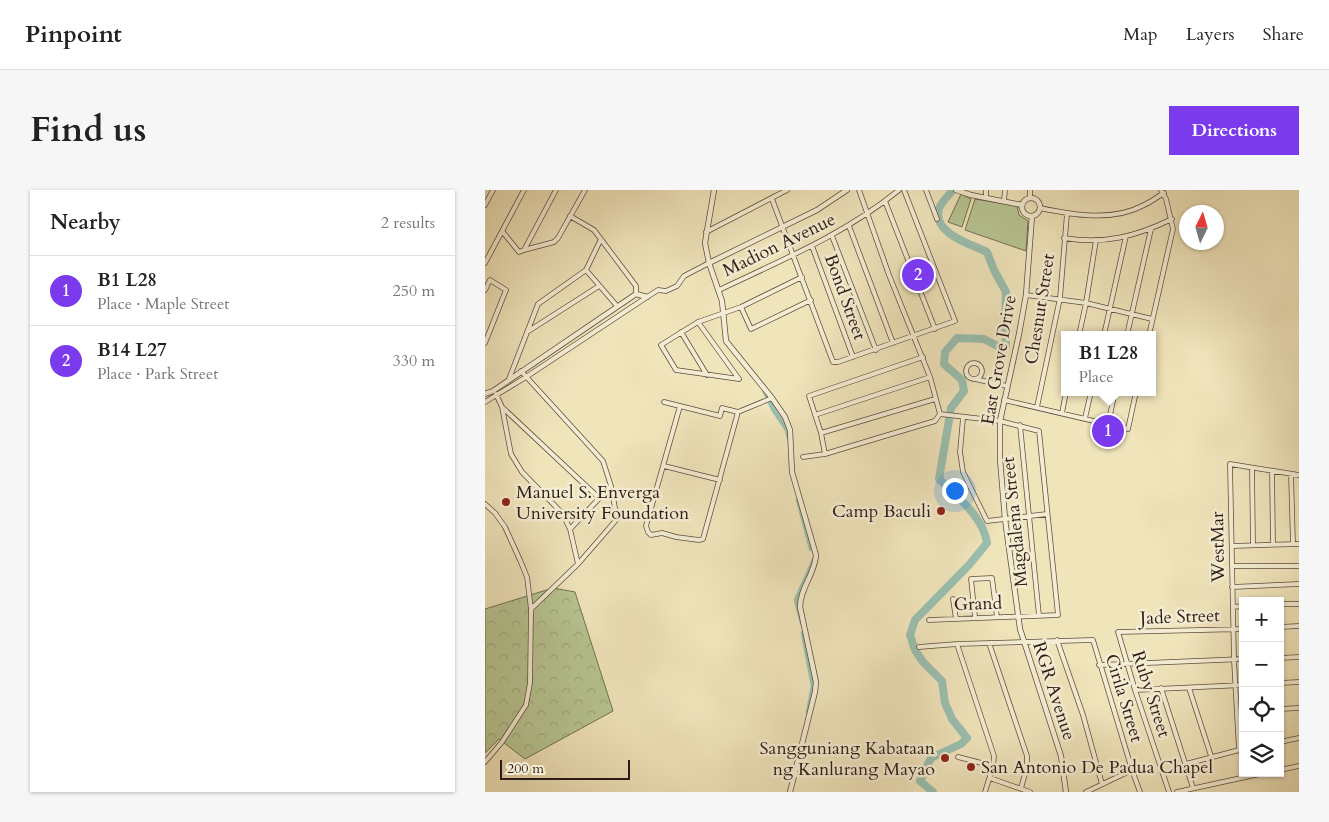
<!DOCTYPE html>
<meta charset="utf-8">
<style>
:root{--surface:#fff;--page:#f6f6f6;--text:#222;--muted:#767676;--line:#e0e0e0;--accent:#7c3aed}
body{margin:0;font-family:Cardo,serif;background:var(--page);color:var(--text)}
.controls{position:absolute;right:15px;bottom:15px;display:grid;overflow:hidden;border-radius:0px;box-shadow:0 1px 4px #0004}
.controls button{width:45px;height:45px;display:grid;place-items:center;padding:0;border:0;border-bottom:1px solid var(--line);background:var(--surface);color:var(--text);font:25px sans-serif}
.compass{position:absolute;left:694px;top:15px;width:45px;height:45px;border-radius:50%;background:var(--surface);box-shadow:0 1px 4px #0004;rotate:5deg}
.scale{position:absolute;left:15px;bottom:12px;width:130px;box-sizing:border-box;padding-left:5px;border:2px solid #2c1c16;border-top:0;font-size:14px;line-height:18px;white-space:nowrap;color:#2c1c16;-webkit-text-stroke:4px #f5edd3;paint-order:stroke}
.you{position:absolute;left:469px;top:300px;width:18px;height:18px;margin:-12px;border:4px solid #fff;border-radius:50%;background:#1a73e8;box-shadow:0 0 0 8px #1a73e833}
.badge{display:grid;place-items:center;width:32px;height:32px;border-radius:50%;background:var(--accent);color:#fff;font-size:16px;font-weight:700}
.pin{position:absolute;translate:-50% -50%;border:2px solid #fff;box-shadow:0 1px 5px #0006}
.popup{position:absolute;left:576px;top:141px;width:95px;height:65px;box-sizing:border-box;display:grid;place-content:center;border-radius:0px;background:var(--surface);filter:drop-shadow(0 1px 4px #0005);font-size:16px;white-space:nowrap;color:var(--muted)}
.popup b{font-size:19px;color:var(--text)}
.popup::after{content:'';position:absolute;left:50%;top:100%;margin-left:-10px;border:10px solid transparent;border-top-color:var(--surface)}
.list{margin:0;padding:0;list-style:none}
h2{display:flex;justify-content:space-between;align-items:center;height:65px;margin:0;padding:0 20px;font-size:21px}
h2 small{font-size:16px;font-weight:400;color:var(--muted)}
.list li{display:grid;grid-template-columns:32px 1fr auto;gap:15px;align-items:center;box-sizing:border-box;height:70px;padding:0 20px;border-top:1px solid var(--line)}
.list b{display:block;font-size:19px;white-space:nowrap}
.list p{margin:0;font-size:16px;white-space:nowrap;color:var(--muted)}
.list em{font-size:16px;font-style:normal;color:var(--muted)}
.icon{flex:none;width:28px;height:28px;fill:none;stroke:currentColor;stroke-width:2;stroke-linecap:round;stroke-linejoin:round}
.map{position:relative;flex:none;width:814px;height:602px;overflow:hidden;border-radius:0px}
header{display:flex;align-items:center;gap:30px;box-sizing:border-box;height:70px;padding:0 25px;background:var(--surface);border-bottom:1px solid var(--line)}
header strong{font-size:24px}
nav{display:flex;gap:28px;margin-inline-start:auto;font-size:18px}
.intro{display:flex;align-items:center;justify-content:space-between;box-sizing:border-box;height:120px;padding:0 30px}
h1{margin:0;font-size:35px}
.button{padding:12px 22px;border-radius:0px;background:var(--accent);color:#fff;font-size:18px;font-weight:700}
main{display:flex;gap:30px;padding:0 30px}
aside{flex:1;background:var(--surface);border-radius:0px;box-shadow:0 1px 4px #0004}
.map>svg:first-child{display:block}
</style>
<header>
<strong>Pinpoint</strong>
<nav><a>Map</a><a>Layers</a><a>Share</a></nav>
</header>
<div class="intro"><h1>Find us</h1><a class="button">Directions</a></div>
<main>
<aside>
<h2>Nearby<small>2 results</small></h2>
<ul class="list">
<li><span class="badge">1</span><div><b>B1 L28</b><p>Place · Maple Street</p></div><em>250 m</em></li>
<li><span class="badge">2</span><div><b>B14 L27</b><p>Place · Park Street</p></div><em>330 m</em></li>
</ul>
</aside>
<div class="map">
<svg width="814" height="602" viewBox="0 0 814 602">
<defs>
<pattern id="forest-crowns" width="20" height="18" patternUnits="userSpaceOnUse" patternTransform="scale(1.25)"><rect width="20" height="18" fill="#b7c592"/><path d="M2 6a3 3 0 1 1 6 0M12 15a3 3 0 1 1 6 0" fill="none" stroke="#9ea97d"/></pattern>
</defs>
<rect width="100%" height="100%" fill="#f0e4bb"/>
<filter id="stains"><feTurbulence type="fractalNoise" baseFrequency=".004" numOctaves="4"/><feColorMatrix values="0 0 0 0 .2 0 0 0 0 .09 0 0 0 0 .02 0 0 0 .5 -.17"/></filter>
<radialGradient id="worn" r=".72"><stop offset=".6" stop-color="#630" stop-opacity="0"/><stop offset="1" stop-color="#630" stop-opacity=".3"/></radialGradient>
<path fill="#b7c592" stroke="#727054" d="M476 4 486 9 477 37 463 32Z
M490 9 532 16 534 25 543 31 541 61 480 40Z"/>
<path fill="url(#forest-crowns)" stroke="#727054" d="M68 398 90 402 128 521 40 569 14 549 0 563V419Z"/>
<g fill="none" stroke-linecap="round" stroke-linejoin="round">
<path stroke="#9abfb0" stroke-width="4.5" d="M279 200 288 219 302 240 304 248
M313 310 326 359
M317 433 311 410 329 370
M318 443 328 496 323 522"/>
<path stroke="#9abfb0" stroke-width="8" d="M448 602 435 591 446 568 476 554 482 548 467 529 460 513 457 491 438 472 430 460 425 445 430 430 484 375 502 353C498 326 472 307 454 289L466 218 479 201 477 190 459 174 460 162 472 148 499 149 518 159 521 157 520 131 521 102 509 80 502 62C485 54 447 43 454 19 456 12 464 5 468 0"/>
<g stroke="#5d4e3f" stroke-width="5.5">
<path id="minor" d="M374 0 404 85 445 187 455 224
M441 0 452 29
M501 0V8
M545 0V8
M287 9 348 172H353L470 131 419 0
M400 11 450 139
M519 11 520 0
M0 15 8 0
M555 18C588 25 628 32 659 15 666 12 672 7 679 3
M85 26 109 40 151 96V104
M364 36 408 153
M17 41 34 62 39 60 71 0
M221 42 302 0
M347 46 391 160
M579 48C619 55 652 46 687 29
M115 51 101 80 132 116
M327 56 368 167
M39 60 69 52 73 48 100 0
M0 73 39 0
M0 100 5 90 21 100 0 153
M234 100C297 70 360 44 414 0
M541 105 601 113 667 129
M256 117 266 139 326 110
M213 132 254 189
M42 142 114 96
M196 142 222 185
M594 145 601 113 611 50
M619 145 641 46
M642 145 666 39
M664 145 688 39 681 9 676 0
M481 181a8 8 0 1 1 16 0a8 8 0 1 1-16 0Z
M36 181 118 271 126 296 132 329 93 374 46 419
M24 189 53 114 101 80
M254 189 191 180 176 155 213 132 256 117 317 87
M490 189 522 196
M11 204 17 217 114 308
M519 210 643 239 651 202
M0 212 41 187 162 107 173 100 181 101 192 96 199 86 224 73
M179 212 235 226 237 218 253 222 287 208
M195 216 161 336 163 342 166 345 177 343 191 347 214 350 218 349 253 222
M17 217 26 264 37 282 77 323 85 339 93 374
M552 217 575 108 582 24
M577 223 581 202
M330 225 445 187
M478 228 475 262 478 282 502 331 562 324
M600 228 606 202
M623 234 630 202
M535 235 554 426
M336 243 450 209
M340 264 336 243 324 206 438 167
M318 267 340 264 403 245 450 231 455 224
M179 276 235 290
M767 278 768 355
M787 281 788 354
M806 284 808 354
M0 314 10 323 20 337 35 370 42 387 46 419 45 493 41 515 17 552 0 572
M85 339 126 296
M747 356 814 354
M747 376H814
M747 397 814 394
M468 409 471 429
M795 414H814
M748 417 758 416
M490 427 486 389 507 388 512 427
M444 430 573 425 554 241 515 231 455 224
M795 437 814 436
M572 450 598 525 617 594
M504 453 542 566V577L536 598
M472 454 509 566 508 576 500 602
M434 457 472 454 608 450 647 580 655 602
M795 468 814 467
M614 475 758 469
M795 493 814 492
M676 498 708 598
M704 498 726 566
M650 500 758 495
M795 519 814 518
M795 552 814 548
M754 560 749 470 745 274 814 285
M473 567 508 576
M701 574 758 559
M795 580 814 576
M505 588 545 602
M601 602 647 580
M684 602 650 500 633 442 758 439
M692 602 779 583"/>
</g>
<g stroke="#5d4e3f" stroke-width="6">
<path id="tertiary" d="M229 0 220 53 224 73 237 111 241 151 287 208 300 227 305 240 307 282 331 365C330 384 315 398 315 417L331 492 330 502 305 602
M471 0 486 5 537 15
M537 17a9 9 0 1 1 18 0a9 9 0 1 1-18 0Z
M547 26 541 105 534 144 515 231V269L520 329 535 439 576 566 581 602
M224 73 332 20 362 0
M0 204 8 201 151 104 162 107"/>
</g>
<use href="#minor" stroke="#f5edd3" stroke-width="4"/>
<use href="#tertiary" stroke="#f5edd3" stroke-width="4.5"/>
</g>
<g fill="#8f2418" stroke="#f5edd3" stroke-width="2">
<circle cx="21" cy="312" r="5"/>
<circle cx="456" cy="321" r="5"/>
<circle cx="460" cy="568" r="5"/>
<circle cx="486" cy="577" r="5"/>
</g>
<g text-anchor="middle" dominant-baseline="central" stroke-width="5" stroke-linejoin="round" paint-order="stroke">
<g font-size="18" fill="#2c1c16" stroke="#f5edd3">
<text transform="translate(294 55) rotate(-26)">Madion Avenue</text>
<text transform="translate(360 107) rotate(70)">Bond Street</text>
<text transform="translate(555 119) rotate(-81)">Chesnut Street</text>
<text transform="translate(514 170) rotate(-80)">East Grove Drive</text>
<text transform="translate(530 332) rotate(-96)">Magdalena Street</text>
<text transform="translate(733 357) rotate(-91)">WestMar</text>
<text transform="translate(493 414) rotate(-2)">Grand</text>
<text transform="translate(695 427) rotate(-2)">Jade Street</text>
<text transform="translate(569 501) rotate(72)">RGR Avenue</text>
<text transform="translate(666 504) rotate(72)">Ruby Street</text>
<text transform="translate(639 508) rotate(73)">Cirila Street</text>
</g>
<g font-size="18" fill="#2c1c16" stroke="#f5edd3" text-anchor="start">
<text x="31" y="302">Manuel S. Enverga<tspan x="31" dy="21">University Foundation</tspan></text>
<text x="446" y="321" text-anchor="end">Camp Baculi</text>
<text x="450" y="558" text-anchor="end">Sangguniang Kabataan<tspan x="450" dy="21">ng Kanlurang Mayao</tspan></text>
<text x="496" y="577">San Antonio De Padua Chapel</text>
</g>
</g>
<rect width="100%" height="100%" filter="url(#stains)"/>
<rect width="100%" height="100%" fill="url(#worn)"/>
</svg>
<div class="controls">
<button>+</button>
<button>−</button>
<button><svg class="icon" aria-label="locate" viewBox="0 0 24 24"><circle cx="12" cy="12" r="6"/><path d="M12 2v4M12 18v4M2 12h4M18 12h4"/></svg></button>
<button><svg class="icon" aria-label="layers" viewBox="0 0 24 24"><path d="M12 4l9 5-9 5-9-5zM3 14l9 5 9-5"/></svg></button>
</div>
<svg class="compass" viewBox="-18 -18 36 36"><path d="M0-13l5 13h-10z" fill="#e53935"/><path d="M0 13l5-13h-10z" fill="#767676"/></svg>
<div class="scale">200 m</div>
<div class="you"></div>
<div class="pin badge" style="left:623px;top:241px">1</div>
<div class="popup"><b>B1 L28</b>Place</div>
<div class="pin badge" style="left:433px;top:85px">2</div>
</div>
</main>
